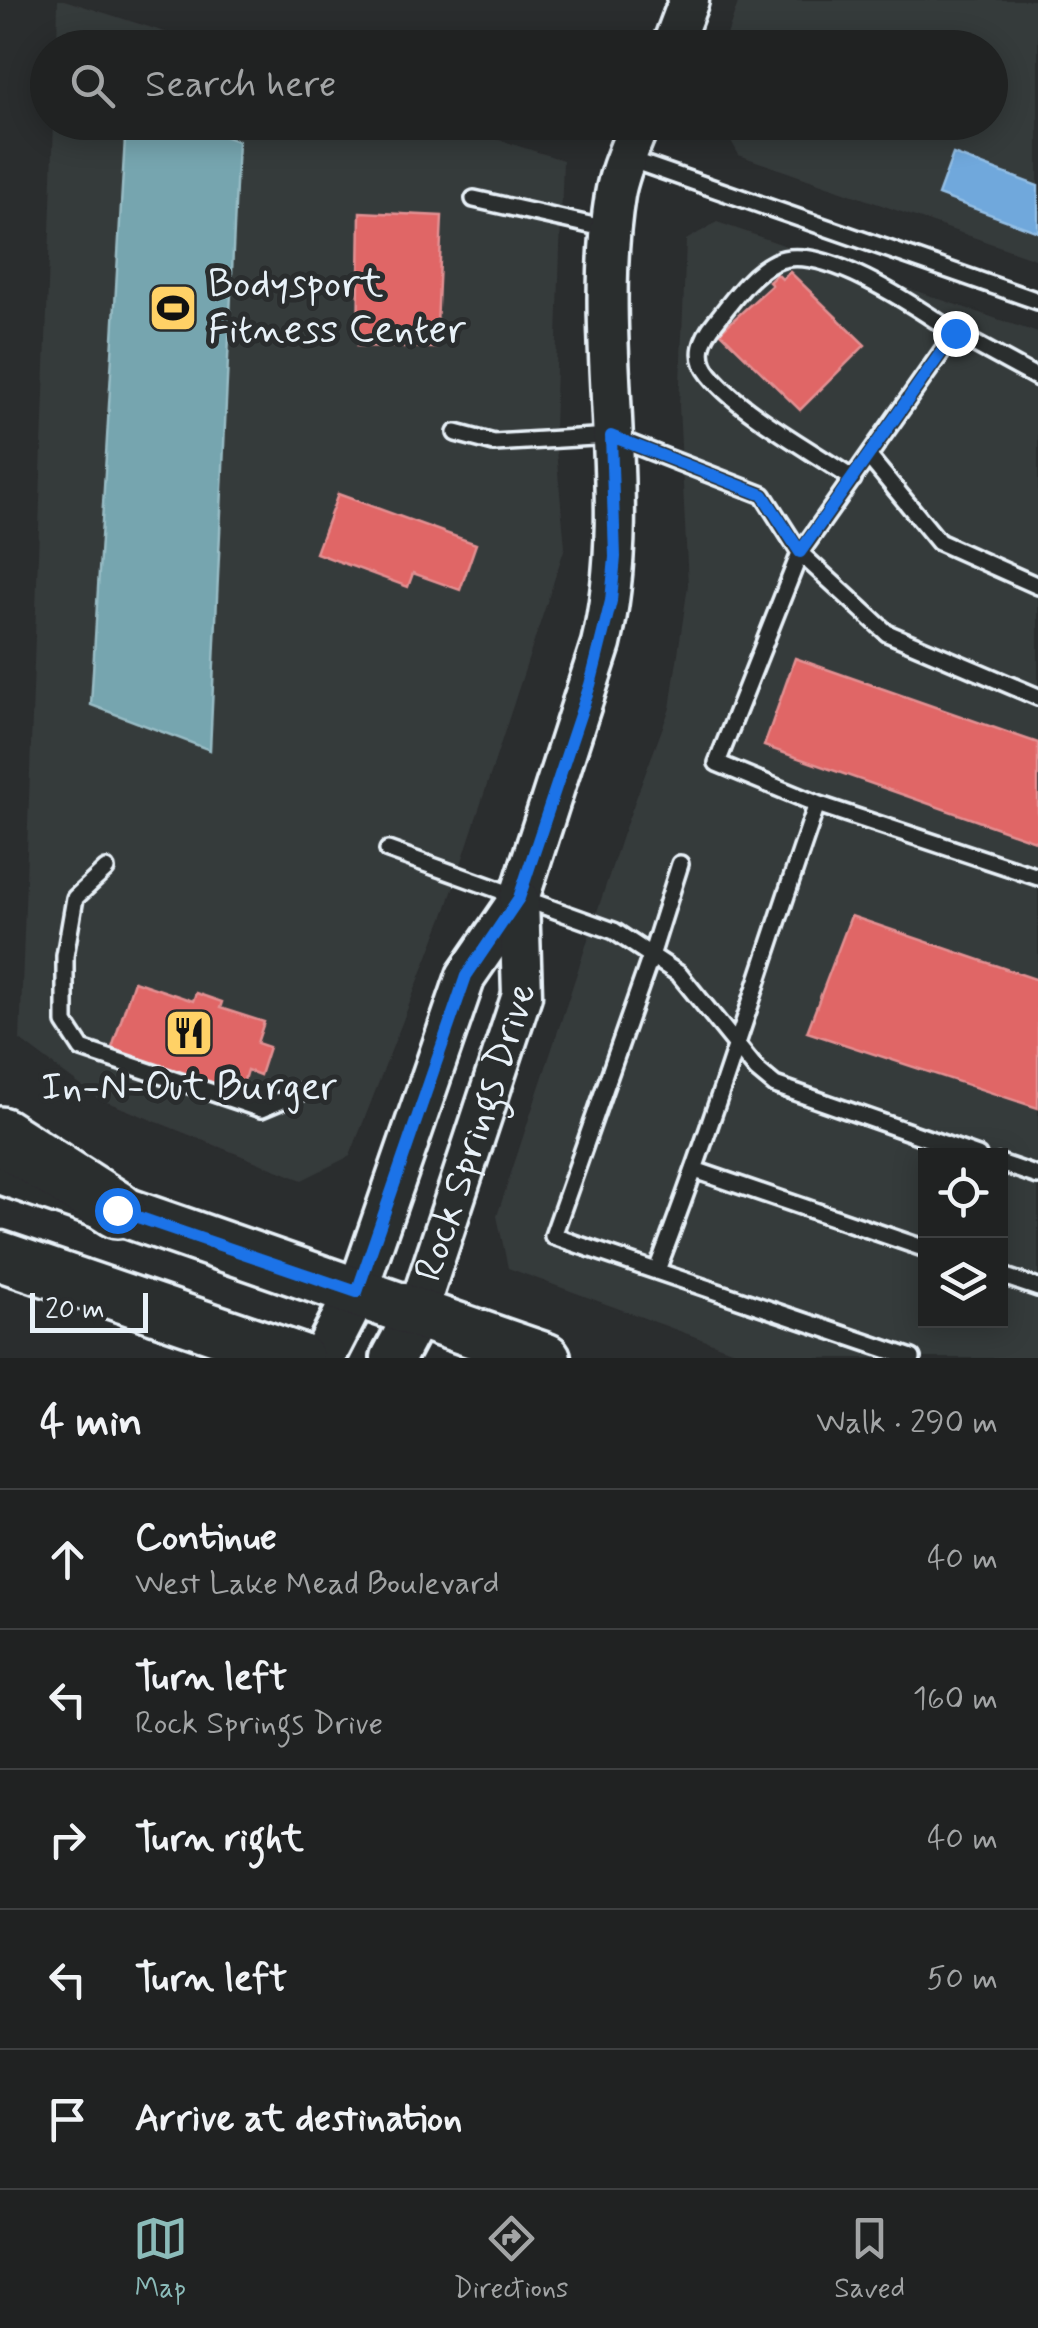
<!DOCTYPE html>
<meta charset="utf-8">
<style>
:root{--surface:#202222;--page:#2d2f2f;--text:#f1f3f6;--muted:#a2a4a5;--line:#3d3f40;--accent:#8bbbb9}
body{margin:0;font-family:Mynerve,sans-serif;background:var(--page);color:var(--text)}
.controls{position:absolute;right:30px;bottom:30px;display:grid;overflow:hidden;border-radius:0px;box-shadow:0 5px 25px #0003}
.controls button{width:90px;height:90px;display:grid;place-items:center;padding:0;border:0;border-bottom:2px solid var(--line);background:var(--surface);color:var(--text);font:50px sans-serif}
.scale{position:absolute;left:30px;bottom:25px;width:118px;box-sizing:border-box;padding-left:10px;border:5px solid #e8f1f8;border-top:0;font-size:28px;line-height:35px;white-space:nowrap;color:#e8f1f8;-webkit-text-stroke:8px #2a2d2e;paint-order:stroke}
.stop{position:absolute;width:30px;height:30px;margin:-22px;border:8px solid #1a73e8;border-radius:50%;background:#fff}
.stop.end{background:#1a73e8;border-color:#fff;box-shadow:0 2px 10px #0008}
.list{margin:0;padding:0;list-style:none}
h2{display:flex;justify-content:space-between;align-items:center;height:130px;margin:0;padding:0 40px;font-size:42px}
h2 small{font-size:32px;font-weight:400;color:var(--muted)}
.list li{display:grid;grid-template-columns:65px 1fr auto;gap:30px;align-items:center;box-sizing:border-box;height:140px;padding:0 40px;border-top:2px solid var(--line)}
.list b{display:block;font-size:38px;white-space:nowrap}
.list p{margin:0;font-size:32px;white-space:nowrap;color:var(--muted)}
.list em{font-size:32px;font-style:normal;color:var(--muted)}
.icon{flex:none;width:55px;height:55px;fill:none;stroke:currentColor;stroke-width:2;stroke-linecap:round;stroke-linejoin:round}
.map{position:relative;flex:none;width:1038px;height:1358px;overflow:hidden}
.search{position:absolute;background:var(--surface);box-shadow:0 5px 25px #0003;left:30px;right:30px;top:30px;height:110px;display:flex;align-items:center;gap:25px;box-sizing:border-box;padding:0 35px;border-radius:55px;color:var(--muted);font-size:38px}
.sheet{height:830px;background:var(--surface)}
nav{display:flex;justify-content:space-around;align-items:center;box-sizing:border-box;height:140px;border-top:2px solid var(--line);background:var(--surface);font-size:28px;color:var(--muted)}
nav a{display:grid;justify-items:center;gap:5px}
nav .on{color:var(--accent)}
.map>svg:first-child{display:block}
</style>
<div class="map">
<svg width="1038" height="1358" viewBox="0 0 1038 1358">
<rect width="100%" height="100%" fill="#2a2d2e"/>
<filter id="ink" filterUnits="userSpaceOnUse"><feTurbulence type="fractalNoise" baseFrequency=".01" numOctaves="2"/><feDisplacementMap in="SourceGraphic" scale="20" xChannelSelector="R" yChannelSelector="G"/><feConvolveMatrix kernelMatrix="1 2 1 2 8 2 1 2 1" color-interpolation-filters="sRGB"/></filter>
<g filter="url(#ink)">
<path fill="#363a3b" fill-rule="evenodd" d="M58 0H64L212 47H57Z
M739 0H1038V260L739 155 721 123 990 122V48L723 47Z
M54 123H445L563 160 554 429 565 547 446 910 350 1156 302 1180 97 1098 20 1040Z
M717 222 1038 333V1358H753L508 1268 497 1216 623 833 670 708 688 585 679 406 686 240ZM926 1156H1000V1320H926Z"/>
<path fill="#e06666" stroke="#e29092" stroke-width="2.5" d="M360 212 442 216 436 348 358 346Z
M790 272 865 345 800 410 720 332 772 285 769 282 777 274 782 279Z
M338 494 476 544 460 590 413 573 408 587 316 553Z
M795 658 1038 743V842L764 746Z
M851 916 1038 980V1108L807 1032Z
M134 981 193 1001 196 993 222 1002 220 1008 264 1022 257 1043 269 1047 260 1075 247 1070 240 1094 111 1051Z"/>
<path fill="#6fa8dc" stroke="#93bee4" stroke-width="2.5" d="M953 154 1038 186V232L938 195Z"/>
<path fill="#76a5af" stroke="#98bcc5" stroke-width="2.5" d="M126 122H186L238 141 210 750 91 705Z"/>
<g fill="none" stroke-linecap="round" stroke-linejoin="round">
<g stroke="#e8f1f8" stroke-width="22">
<path id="service" d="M626 158 1038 301
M474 199 612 230
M1038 378 955 333 800 553 717 763 817 804 1038 877
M456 433 494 443 611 436 763 495 800 553 887 633 1038 697
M869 457 939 542 1038 586
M853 479C811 450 741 413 710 375 694 356 702 338 716 321 733 300 750 274 775 262 820 240 918 308 955 333
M388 850 614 931 679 974 757 1070 775 1085 978 1156
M680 864 651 956 553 1236 912 1358
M106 869 75 898 65 956V1023L82 1049 261 1109 304 1091
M1000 1163 1038 1176
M695 1170 926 1249
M657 1270C716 1117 763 960 817 804
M1000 1275 1038 1288"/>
</g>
<g stroke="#e8f1f8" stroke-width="45">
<g id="tertiary">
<path d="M671 48 689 0"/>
<path d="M357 1292 466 976 519 899 601 644C636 497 591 344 615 195 619 170 631 146 640 122"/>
<path id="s1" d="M417 1313 522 995 519 899"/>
</g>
</g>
<g stroke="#e8f1f8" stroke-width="50">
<path id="secondary" d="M323 1358 357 1292
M393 1358 417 1313"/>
</g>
<g stroke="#e8f1f8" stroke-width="55">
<path id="primary" d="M0 1169 546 1358
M0 1256 299 1358"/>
</g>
<g stroke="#e8f1f8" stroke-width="62">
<path id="motorway" d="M0 1135 117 1210"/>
</g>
<use href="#service" stroke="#2a2d2e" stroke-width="15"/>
<use href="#tertiary" stroke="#2a2d2e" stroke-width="38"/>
<use href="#secondary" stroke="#2a2d2e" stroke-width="42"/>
<use href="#primary" stroke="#2a2d2e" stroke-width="48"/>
<use href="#motorway" stroke="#2a2d2e" stroke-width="55"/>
</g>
</g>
<g fill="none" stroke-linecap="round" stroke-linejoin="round" filter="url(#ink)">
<path stroke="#1a73e8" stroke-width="12" d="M117 1210 357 1292 466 976 519 898 590 685 611 601 615 557 611 436 763 495 800 552 955 333"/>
</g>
<defs>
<g id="stadium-square" transform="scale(2.5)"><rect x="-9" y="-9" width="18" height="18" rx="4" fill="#ffd166" stroke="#2a2d2e"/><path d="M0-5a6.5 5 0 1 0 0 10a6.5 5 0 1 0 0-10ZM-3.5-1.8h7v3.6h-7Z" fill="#111"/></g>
<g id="restaurant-square" transform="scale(2.5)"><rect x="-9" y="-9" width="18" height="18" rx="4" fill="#ffd166" stroke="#2a2d2e"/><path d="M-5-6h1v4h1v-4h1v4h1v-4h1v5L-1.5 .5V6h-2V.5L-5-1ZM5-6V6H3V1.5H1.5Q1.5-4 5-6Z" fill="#111"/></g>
</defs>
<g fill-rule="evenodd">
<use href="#stadium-square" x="173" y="308"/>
<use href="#restaurant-square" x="189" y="1033"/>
</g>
<g text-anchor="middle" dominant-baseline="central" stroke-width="10" stroke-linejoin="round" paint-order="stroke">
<g font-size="40" fill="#e8f1f8" stroke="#2a2d2e" text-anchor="start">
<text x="208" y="285">Bodysport<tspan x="208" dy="46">Fitness Center</tspan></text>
<text x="189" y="1088" text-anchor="middle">In-N-Out Burger</text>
</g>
<g font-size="40" fill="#e8f1f8" stroke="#2a2d2e">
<text stroke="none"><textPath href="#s1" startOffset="190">Rock Springs Drive</textPath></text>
</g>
</g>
</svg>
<div class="controls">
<button><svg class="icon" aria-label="locate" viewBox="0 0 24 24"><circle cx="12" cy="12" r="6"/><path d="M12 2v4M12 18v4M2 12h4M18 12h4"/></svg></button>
<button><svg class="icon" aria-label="layers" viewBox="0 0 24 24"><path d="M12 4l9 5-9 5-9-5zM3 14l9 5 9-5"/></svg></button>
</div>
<div class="scale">20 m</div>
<div class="stop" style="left:117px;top:1210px"></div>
<div class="stop end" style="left:955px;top:333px"></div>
<div class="search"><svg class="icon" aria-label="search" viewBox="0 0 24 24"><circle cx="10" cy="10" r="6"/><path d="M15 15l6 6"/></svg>Search here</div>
</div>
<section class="sheet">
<h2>4 min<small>Walk · 290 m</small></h2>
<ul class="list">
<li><svg class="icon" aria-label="ahead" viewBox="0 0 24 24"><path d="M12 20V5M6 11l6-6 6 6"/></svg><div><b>Continue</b><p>West Lake Mead Boulevard</p></div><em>40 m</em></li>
<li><svg class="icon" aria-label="left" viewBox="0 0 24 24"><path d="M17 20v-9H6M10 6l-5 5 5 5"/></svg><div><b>Turn left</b><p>Rock Springs Drive</p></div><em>160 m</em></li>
<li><svg class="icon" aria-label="right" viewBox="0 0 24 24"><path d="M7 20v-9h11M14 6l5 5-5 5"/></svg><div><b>Turn right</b></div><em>40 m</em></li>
<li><svg class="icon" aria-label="left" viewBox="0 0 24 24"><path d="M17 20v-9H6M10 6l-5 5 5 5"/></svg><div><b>Turn left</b></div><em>50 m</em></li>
<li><svg class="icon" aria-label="arrive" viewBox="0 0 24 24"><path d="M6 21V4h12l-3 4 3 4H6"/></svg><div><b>Arrive at destination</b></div></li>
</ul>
</section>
<nav>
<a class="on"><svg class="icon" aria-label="map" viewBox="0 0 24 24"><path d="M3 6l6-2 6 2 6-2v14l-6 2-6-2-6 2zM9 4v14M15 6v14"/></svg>Map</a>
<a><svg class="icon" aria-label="directions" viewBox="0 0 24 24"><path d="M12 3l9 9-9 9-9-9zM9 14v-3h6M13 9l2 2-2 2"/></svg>Directions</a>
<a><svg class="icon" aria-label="saved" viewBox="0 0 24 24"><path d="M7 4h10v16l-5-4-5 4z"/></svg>Saved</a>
</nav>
